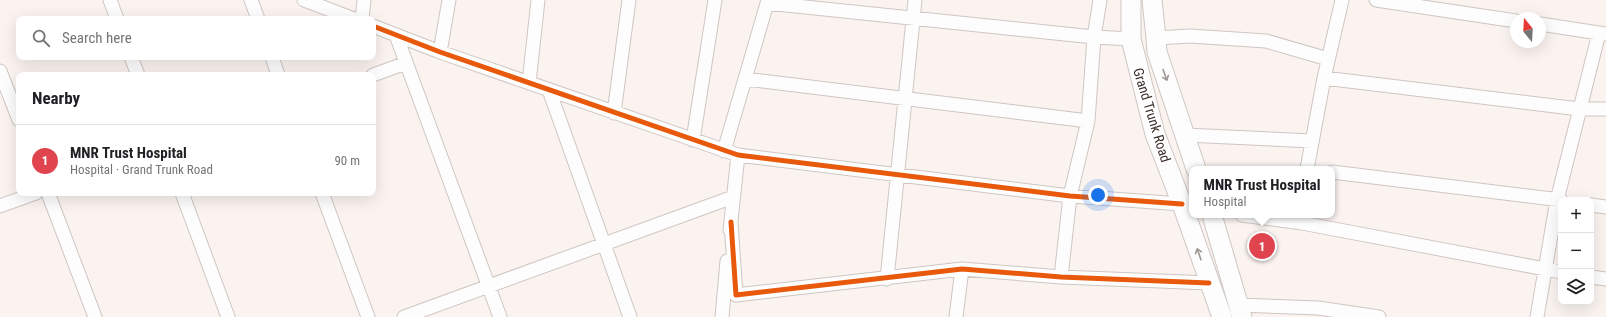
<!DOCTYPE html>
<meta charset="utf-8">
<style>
:root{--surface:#fff;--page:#f6f6f6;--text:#202124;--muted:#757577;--line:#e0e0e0;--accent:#7f7571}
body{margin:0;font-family:"Roboto Condensed",sans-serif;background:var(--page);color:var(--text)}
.controls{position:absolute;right:12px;bottom:12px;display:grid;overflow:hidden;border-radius:8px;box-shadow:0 4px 16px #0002}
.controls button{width:36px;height:36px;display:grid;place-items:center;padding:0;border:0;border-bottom:1px solid var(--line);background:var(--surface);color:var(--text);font:20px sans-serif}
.compass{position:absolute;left:1510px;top:12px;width:36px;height:36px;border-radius:50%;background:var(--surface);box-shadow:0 4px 16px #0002;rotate:342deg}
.you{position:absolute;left:1098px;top:195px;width:14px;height:14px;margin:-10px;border:3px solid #fff;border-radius:50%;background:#1a73e8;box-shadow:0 0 0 6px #1a73e833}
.badge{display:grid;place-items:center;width:26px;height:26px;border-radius:50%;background:var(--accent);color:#fff;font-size:13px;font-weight:700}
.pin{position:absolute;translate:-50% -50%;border:2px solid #fff;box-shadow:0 1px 4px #0006}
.popup{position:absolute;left:1189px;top:166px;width:146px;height:52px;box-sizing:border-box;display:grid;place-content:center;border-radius:8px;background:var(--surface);filter:drop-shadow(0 1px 3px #0005);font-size:13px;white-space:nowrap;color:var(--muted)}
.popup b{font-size:15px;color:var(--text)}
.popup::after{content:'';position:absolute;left:50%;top:100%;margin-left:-8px;border:8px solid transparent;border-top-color:var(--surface)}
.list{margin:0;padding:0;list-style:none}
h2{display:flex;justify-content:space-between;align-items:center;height:52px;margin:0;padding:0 16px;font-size:17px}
h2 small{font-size:13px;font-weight:400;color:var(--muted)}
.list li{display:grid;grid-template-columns:26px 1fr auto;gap:12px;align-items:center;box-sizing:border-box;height:72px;padding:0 16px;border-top:1px solid var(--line)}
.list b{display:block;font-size:15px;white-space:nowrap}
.list p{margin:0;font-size:13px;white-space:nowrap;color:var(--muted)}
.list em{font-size:13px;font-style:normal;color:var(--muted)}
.icon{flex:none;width:22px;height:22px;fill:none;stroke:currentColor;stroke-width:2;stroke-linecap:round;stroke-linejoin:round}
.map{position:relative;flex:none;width:1606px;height:317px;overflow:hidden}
.search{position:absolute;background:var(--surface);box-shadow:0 4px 16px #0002;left:16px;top:16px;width:360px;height:44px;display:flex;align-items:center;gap:10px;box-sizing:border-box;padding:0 14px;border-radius:8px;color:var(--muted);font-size:15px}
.panel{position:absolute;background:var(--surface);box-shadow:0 4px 16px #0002;left:16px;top:72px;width:360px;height:124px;border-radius:8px}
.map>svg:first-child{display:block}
</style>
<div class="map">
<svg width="1606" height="317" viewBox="0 0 1606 317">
<rect width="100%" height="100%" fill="#faf3f0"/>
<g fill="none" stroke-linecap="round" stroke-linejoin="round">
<g stroke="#cfc6c2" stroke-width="15">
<path id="street" d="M110 0 117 19
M251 0 258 19
M304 0 354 19
M1376 0 1516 21
M767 3 1094 37 1131 39
M362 19 364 0
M1540 24 1606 34
M373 26 440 52 738 155 1070 196 1182 204
M396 35 500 317
M1156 38 1190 36 1266 41 1328 59
M440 52 449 0
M131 57 138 75
M272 57 278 75
M0 71 19 120
M373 75 406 63
M1324 78 1579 109H1606
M746 79 1088 121
M529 83 538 0
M549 90 630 317
M614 113 629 0
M1185 135 1312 141
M693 140 715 0
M724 151 768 0
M1307 169 1324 78 1342 0
M1332 172 1561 200
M48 193 95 317
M182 193 228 317
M322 193 368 317
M1591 205 1606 207
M0 206 36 193
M1242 215 1302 223 1561 272
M731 222 736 295 962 269 1061 277 1209 283
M730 230 738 155
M1061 277 1070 196 1088 121 1094 37 1100 0
M1591 277 1606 279
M887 279 915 0
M1238 305 1318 308 1379 317
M404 317 733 197
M722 317 727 261
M956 317 962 269
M1537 317 1557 200 1599 33"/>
</g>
<g stroke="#cfc6c2" stroke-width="21">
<path id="secondary" d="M1131 0V39L1155 134 1182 204 1222 317
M1152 0 1156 38 1157 52 1196 169
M1212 215 1242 317"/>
</g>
<use href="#street" stroke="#fefdfd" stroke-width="13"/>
<use href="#secondary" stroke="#fefdfd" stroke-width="19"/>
<g stroke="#fff" stroke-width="8">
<path id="cycleway" d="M373 26 440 52 738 155 1070 196 1182 204
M731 222 736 295 962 269 1061 277 1209 283"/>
</g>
<use href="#cycleway" stroke="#e8590c" stroke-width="5"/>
</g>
<defs><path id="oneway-shaft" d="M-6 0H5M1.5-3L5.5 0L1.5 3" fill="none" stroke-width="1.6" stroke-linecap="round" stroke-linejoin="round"/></defs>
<g stroke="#9e9794">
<use href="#oneway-shaft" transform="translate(1165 75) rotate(71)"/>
<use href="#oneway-shaft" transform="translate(1199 254) rotate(-109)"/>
</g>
<g text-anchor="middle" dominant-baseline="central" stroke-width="3.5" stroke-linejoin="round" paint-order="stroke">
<g font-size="14" fill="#3d312c" stroke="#fff">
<text transform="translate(1152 115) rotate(73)">Grand Trunk Road</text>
</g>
</g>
</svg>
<div class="controls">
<button>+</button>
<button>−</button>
<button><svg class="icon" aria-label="layers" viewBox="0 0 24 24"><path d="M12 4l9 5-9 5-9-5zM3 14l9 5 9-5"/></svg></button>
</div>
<svg class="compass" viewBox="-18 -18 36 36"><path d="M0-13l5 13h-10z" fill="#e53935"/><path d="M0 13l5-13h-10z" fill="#757577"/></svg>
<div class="you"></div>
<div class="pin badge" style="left:1262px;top:246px;background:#e0444e">1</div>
<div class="popup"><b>MNR Trust Hospital</b>Hospital</div>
<div class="search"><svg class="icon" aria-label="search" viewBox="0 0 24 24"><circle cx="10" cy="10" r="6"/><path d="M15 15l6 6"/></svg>Search here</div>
<section class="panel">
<h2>Nearby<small></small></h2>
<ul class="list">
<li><span class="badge" style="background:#e0444e">1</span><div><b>MNR Trust Hospital</b><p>Hospital · Grand Trunk Road</p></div><em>90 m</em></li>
</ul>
</section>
</div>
